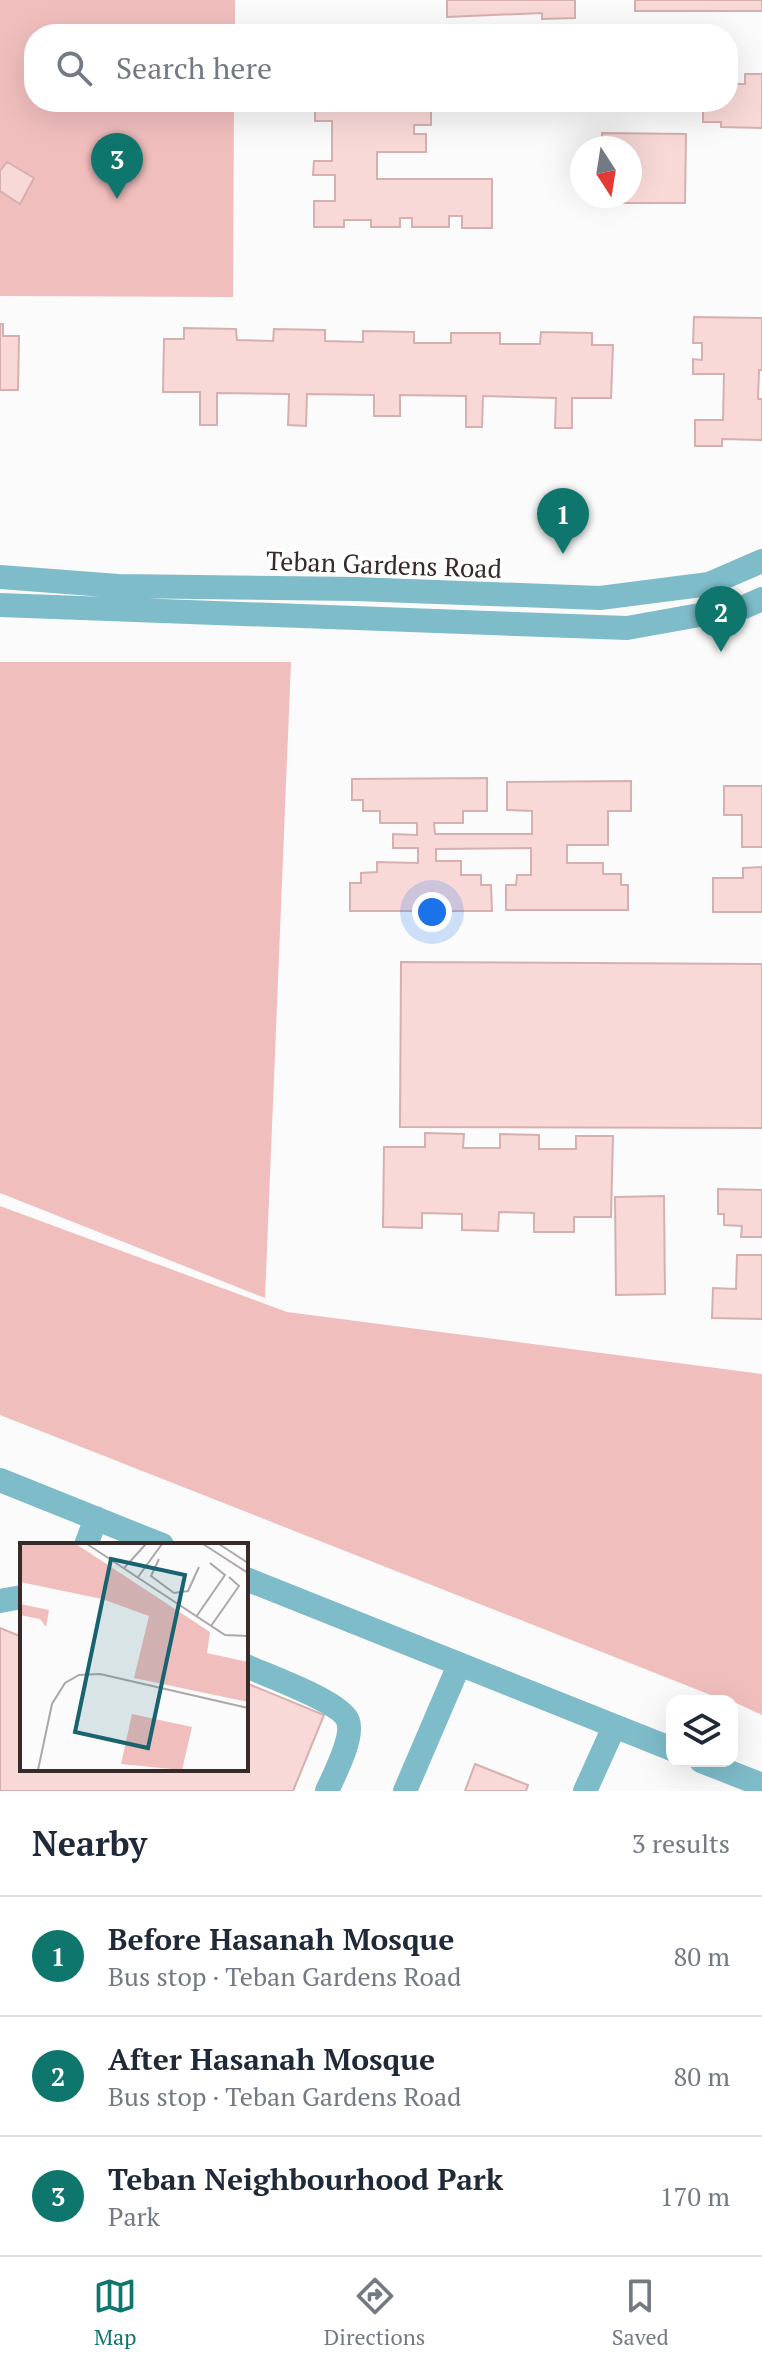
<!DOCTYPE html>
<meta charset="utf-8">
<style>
:root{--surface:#fff;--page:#f6f6f7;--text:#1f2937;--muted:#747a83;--line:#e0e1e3;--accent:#0f766e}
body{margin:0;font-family:"PT Serif",serif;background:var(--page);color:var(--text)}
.controls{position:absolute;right:24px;bottom:24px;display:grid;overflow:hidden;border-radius:16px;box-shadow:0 8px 32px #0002}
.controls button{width:72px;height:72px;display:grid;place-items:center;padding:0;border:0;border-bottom:2px solid var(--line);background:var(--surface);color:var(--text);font:40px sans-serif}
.compass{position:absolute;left:570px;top:136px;width:72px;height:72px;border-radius:50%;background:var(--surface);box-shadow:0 8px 32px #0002;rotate:168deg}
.you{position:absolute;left:432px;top:912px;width:28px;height:28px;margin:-20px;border:6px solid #fff;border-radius:50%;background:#1a73e8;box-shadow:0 0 0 12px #1a73e833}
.badge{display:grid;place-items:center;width:52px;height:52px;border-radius:50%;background:var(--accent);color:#fff;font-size:26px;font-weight:700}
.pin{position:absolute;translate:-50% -66px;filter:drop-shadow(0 2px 4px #0008)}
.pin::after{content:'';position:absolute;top:42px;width:28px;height:24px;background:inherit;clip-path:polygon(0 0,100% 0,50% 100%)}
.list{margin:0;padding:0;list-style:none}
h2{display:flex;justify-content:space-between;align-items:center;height:104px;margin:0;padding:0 32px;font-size:34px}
h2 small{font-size:26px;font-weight:400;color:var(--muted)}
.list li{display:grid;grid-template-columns:52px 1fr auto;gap:24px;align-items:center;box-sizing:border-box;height:120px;padding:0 32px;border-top:2px solid var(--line)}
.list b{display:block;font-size:30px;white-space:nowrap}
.list p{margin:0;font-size:26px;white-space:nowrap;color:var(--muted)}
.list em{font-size:26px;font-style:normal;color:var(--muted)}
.icon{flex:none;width:44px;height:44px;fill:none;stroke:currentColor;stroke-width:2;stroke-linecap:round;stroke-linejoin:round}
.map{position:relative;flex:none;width:762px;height:1791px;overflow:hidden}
.search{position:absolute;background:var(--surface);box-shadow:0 8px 32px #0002;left:24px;right:24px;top:24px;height:88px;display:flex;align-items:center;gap:20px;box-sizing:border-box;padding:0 28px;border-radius:32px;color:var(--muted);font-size:30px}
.sheet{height:464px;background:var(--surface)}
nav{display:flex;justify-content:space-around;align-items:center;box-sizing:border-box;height:112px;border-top:2px solid var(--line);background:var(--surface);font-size:22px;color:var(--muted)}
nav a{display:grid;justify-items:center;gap:4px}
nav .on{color:var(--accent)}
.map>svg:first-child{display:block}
</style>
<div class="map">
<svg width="762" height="1791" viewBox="0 0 762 1791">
<rect width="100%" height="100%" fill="#fbfbfb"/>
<path fill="#f0bebd" d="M0 0H235V34H34V102H234L233 297 0 296Z
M0 662H291L265 1298 0 1193Z
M0 1206 287 1312 762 1374V1715L732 1701H726L0 1415Z"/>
<path fill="#f8d9d8" stroke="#d6b0b0" stroke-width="2" d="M447 0H575V18L542 19V13L447 17Z
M635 0H762V11H635Z
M745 74H762V128L721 127V122H703V102H728V75H730V84H745Z
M315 102H431V125H414V134H426V152H377V179H492V228H462V216H449V227H412V218H400V227H371V220H344V227H314V201H335V175H313L314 161H332V121H315Z
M602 133 686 134 685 203H602V196H630V148H602Z
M7 162 34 178 20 204 0 191V171Z
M694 317 762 318V370H759L758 399H762V440L722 439V446H695V420H723L724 374H693V359L702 360V343H693Z
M0 324H3V336H19L18 390H0Z
M184 328 236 329 237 340 273 341 274 329 325 330V341L363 342V331L414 332V343H451V333H500V344H540L541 332 592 333V345H613L611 398H572V428H555L556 398 483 396 482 427H466V396L400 395V416H374V395L307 394 306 426 288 425 289 394 217 393V425H200V392H163L164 339H184Z
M487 778V811H463V823H434L435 834H532V811L507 810V782L631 781V811H608V845H567V863H603V874H621V885H628V910H506V885H516L517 875H531V848L436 849V861H461V875H481V885H491L492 911H350V883H361V873L377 872V862L418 863V848H393V834L417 835V823H380V811H363V800H352V779Z
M724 786H762V847H742V815H724Z
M762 867V912H713V878H743V868Z
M401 962 762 964V1128L400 1127Z
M425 1133 464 1134 463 1148H500V1134L539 1135V1149H576V1136H613L611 1217H574V1232H534V1213L499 1212 498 1231 462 1230V1214L422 1213V1228L383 1227 384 1147H425Z
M718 1189 762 1190V1237H741L742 1226 724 1225V1214H718Z
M664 1196 665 1294 616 1295 615 1197Z
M737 1255H762V1319L712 1318 713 1288 736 1289Z
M0 1628 22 1637V1769H246V1683L324 1715 293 1791H0Z
M475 1764 528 1785 526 1791H465Z"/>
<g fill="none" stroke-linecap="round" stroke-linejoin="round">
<path stroke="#7fbcca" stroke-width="24" d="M0 577 118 586 356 589 600 598 709 584 762 561
M0 605 627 628 744 607 762 599
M0 1480 162 1545
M86 1545 96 1518
M246 1579 672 1749
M0 1601 22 1597
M246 1666C266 1675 342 1702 348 1721 354 1738 334 1775 327 1791
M701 1761 762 1785
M405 1791 459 1665
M585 1791 614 1727"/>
</g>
<g text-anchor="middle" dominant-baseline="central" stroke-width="7" stroke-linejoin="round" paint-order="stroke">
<g font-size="26" fill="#392a2a" stroke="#fff">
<text transform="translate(384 564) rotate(2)">Teban Gardens Road</text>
</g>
</g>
<g transform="translate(20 1543)">
<rect width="228" height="228" fill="#fbfbfb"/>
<path d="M0 1H56L190 89 187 110 228 119V159L114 135 129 73 82 56 0 39ZM0 61 29 67 26 84 20 76 0 72ZM112 171 172 184 162 227 101 221Z" fill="#f0bebd"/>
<path fill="none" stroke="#ada7a7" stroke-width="2" d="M67 1 205 92 228 93M183 1 228 30M199 1 228 20M139 16 131 33 154 50 168 48 179 24M104 25 126 1M118 34 142 1M176 74 205 32 190 20M191 83 219 43 209 34M18 227 32 161 45 140 59 132 80 131 228 165"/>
<path fill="#196270" fill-opacity="0.15" stroke="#196270" stroke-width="4" d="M91 16 165 32 128 205 55 189Z"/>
<rect width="228" height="228" fill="none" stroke="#392a2a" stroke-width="4"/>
</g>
</svg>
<div class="controls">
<button><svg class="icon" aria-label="layers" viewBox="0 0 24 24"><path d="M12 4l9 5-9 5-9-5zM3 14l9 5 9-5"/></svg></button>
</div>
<svg class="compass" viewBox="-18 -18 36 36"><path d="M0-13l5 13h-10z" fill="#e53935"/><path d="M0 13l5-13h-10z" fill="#747a83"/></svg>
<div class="you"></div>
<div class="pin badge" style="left:563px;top:554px">1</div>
<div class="pin badge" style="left:721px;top:652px">2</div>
<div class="pin badge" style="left:117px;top:199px">3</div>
<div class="search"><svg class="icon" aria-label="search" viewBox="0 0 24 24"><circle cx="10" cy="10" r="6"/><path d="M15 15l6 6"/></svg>Search here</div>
</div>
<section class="sheet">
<h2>Nearby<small>3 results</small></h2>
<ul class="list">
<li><span class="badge">1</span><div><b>Before Hasanah Mosque</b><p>Bus stop · Teban Gardens Road</p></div><em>80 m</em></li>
<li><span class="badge">2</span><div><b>After Hasanah Mosque</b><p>Bus stop · Teban Gardens Road</p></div><em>80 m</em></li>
<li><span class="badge">3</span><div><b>Teban Neighbourhood Park</b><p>Park</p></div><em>170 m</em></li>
</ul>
</section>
<nav>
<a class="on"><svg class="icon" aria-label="map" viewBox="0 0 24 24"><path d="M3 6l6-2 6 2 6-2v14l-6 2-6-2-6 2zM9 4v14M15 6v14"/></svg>Map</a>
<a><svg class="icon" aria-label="directions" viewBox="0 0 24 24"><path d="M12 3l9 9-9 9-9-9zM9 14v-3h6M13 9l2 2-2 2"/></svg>Directions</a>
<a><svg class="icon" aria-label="saved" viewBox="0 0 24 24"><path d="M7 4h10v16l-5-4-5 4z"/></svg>Saved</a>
</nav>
